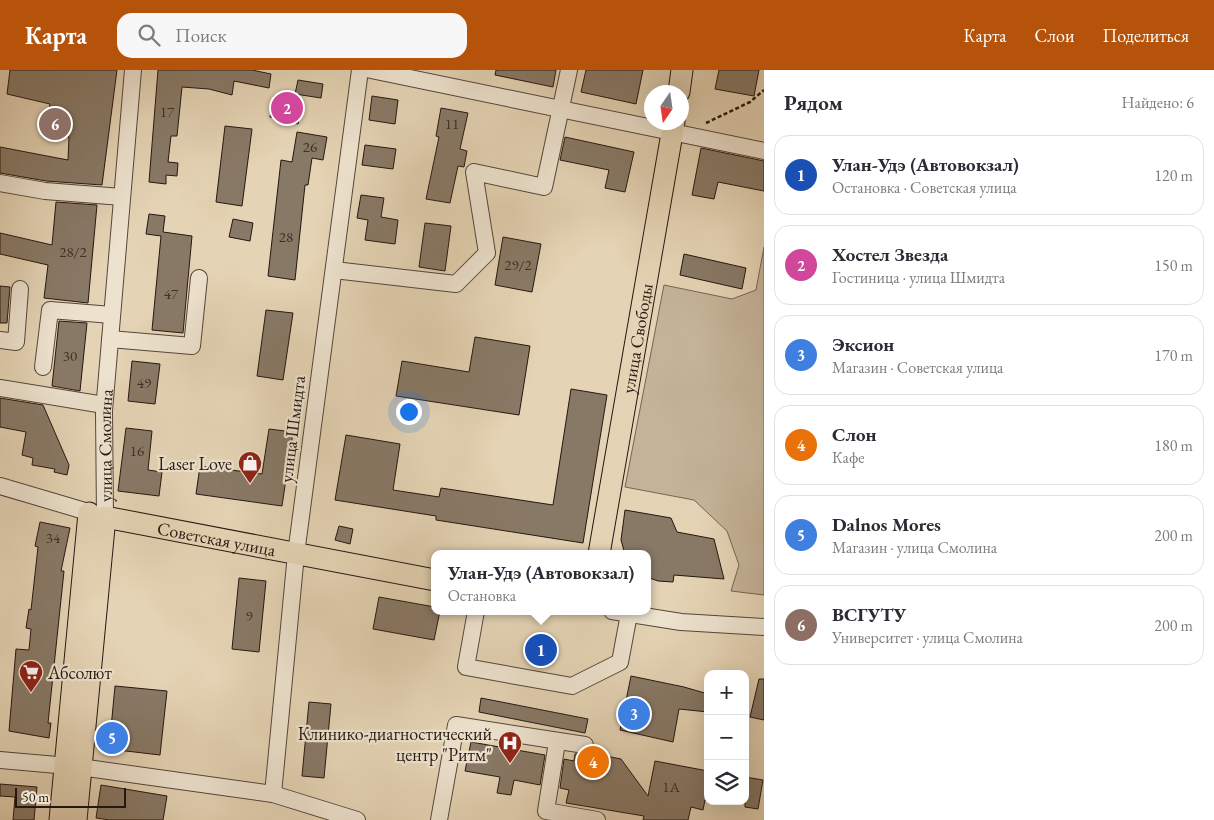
<!DOCTYPE html>
<html lang="ru">
<meta charset="utf-8">
<style>
:root{--surface:#fff;--page:#f7f7f7;--text:#2b2b33;--muted:#7c7c81;--line:#e1e1e2;--accent:#b45309}
body{margin:0;font-family:"EB Garamond",serif;background:var(--page);color:var(--text)}
.controls{position:absolute;right:15px;bottom:15px;display:grid;overflow:hidden;border-radius:10px;box-shadow:0 5px 20px #0002}
.controls button{width:45px;height:45px;display:grid;place-items:center;padding:0;border:0;border-bottom:1px solid var(--line);background:var(--surface);color:var(--text);font:25px sans-serif}
.compass{position:absolute;left:644px;top:15px;width:45px;height:45px;border-radius:50%;background:var(--surface);box-shadow:0 5px 20px #0002;rotate:193deg}
.scale{position:absolute;left:15px;bottom:12px;width:111px;box-sizing:border-box;padding-left:5px;border:2px solid #251711;border-top:0;font-size:14px;line-height:18px;white-space:nowrap;color:#251711;-webkit-text-stroke:4px #ede2ce;paint-order:stroke}
.you{position:absolute;left:408px;top:341px;width:18px;height:18px;margin:-12px;border:4px solid #fff;border-radius:50%;background:#1a73e8;box-shadow:0 0 0 8px #1a73e833}
.badge{display:grid;place-items:center;width:32px;height:32px;border-radius:50%;background:var(--accent);color:#fff;font-size:16px;font-weight:700}
.pin{position:absolute;translate:-50% -50%;border:2px solid #fff;box-shadow:0 1px 5px #0006}
.popup{position:absolute;left:431px;top:480px;width:220px;height:65px;box-sizing:border-box;display:grid;place-content:center;border-radius:10px;background:var(--surface);filter:drop-shadow(0 1px 4px #0005);font-size:16px;white-space:nowrap;color:var(--muted)}
.popup b{font-size:19px;color:var(--text)}
.popup::after{content:'';position:absolute;left:50%;top:100%;margin-left:-10px;border:10px solid transparent;border-top-color:var(--surface)}
.list{margin:0;padding:0;list-style:none}
h2{display:flex;justify-content:space-between;align-items:center;height:65px;margin:0;padding:0 20px;font-size:21px}
h2 small{font-size:16px;font-weight:400;color:var(--muted)}
.list li{display:grid;grid-template-columns:32px 1fr auto;gap:15px;align-items:center;box-sizing:border-box;height:80px;margin:0 10px 10px;padding:0 10px;border:1px solid var(--line);border-radius:15px}
.list b{display:block;font-size:19px;white-space:nowrap}
.list p{margin:0;font-size:16px;white-space:nowrap;color:var(--muted)}
.list em{font-size:16px;font-style:normal;color:var(--muted)}
.icon{flex:none;width:28px;height:28px;fill:none;stroke:currentColor;stroke-width:2;stroke-linecap:round;stroke-linejoin:round}
.map{position:relative;flex:none;width:764px;height:750px;overflow:hidden}
header{display:flex;align-items:center;gap:30px;box-sizing:border-box;height:70px;padding:0 25px;background:var(--accent);color:#fff}
header strong{font-size:24px}
nav{display:flex;gap:28px;margin-inline-start:auto;font-size:18px}
.search{width:350px;height:45px;background:var(--page);display:flex;align-items:center;gap:12px;box-sizing:border-box;padding:0 18px;border-radius:15px;color:var(--muted);font-size:19px}
main{display:flex}
aside{flex:1;background:var(--surface)}
.map>svg:first-child{display:block}
</style>
<header>
<strong>Карта</strong>
<div class="search"><svg class="icon" aria-label="search" viewBox="0 0 24 24"><circle cx="10" cy="10" r="6"/><path d="M15 15l6 6"/></svg>Поиск</div>
<nav><a>Карта</a><a>Слои</a><a>Поделиться</a></nav>
</header>
<main>
<div class="map">
<svg width="764" height="750" viewBox="0 0 764 750">
<rect width="100%" height="100%" fill="#e4d3b4"/>
<filter id="stains"><feTurbulence type="fractalNoise" baseFrequency=".004" numOctaves="4"/><feColorMatrix values="0 0 0 0 .2 0 0 0 0 .09 0 0 0 0 .02 0 0 0 .5 -.17"/></filter>
<radialGradient id="worn" r=".72"><stop offset=".6" stop-color="#630" stop-opacity="0"/><stop offset="1" stop-color="#630" stop-opacity=".3"/></radialGradient>
<path fill="#c4b398" stroke="#746554" d="M764 177V525L731 521 739 495 727 461 694 430 625 417 664 215 732 229 756 220Z"/>
<path fill="#887966" stroke="#251711" d="M10 0H117L102 115 46 111 0 103V77L68 90 69 67 45 62 50 34 7 24Z
M158 0H252L271 4 269 18 234 11 232 25 209 19 182 17 177 66H171L168 92 178 93 177 106 166 105V114L149 112Z
M496 0H556L553 17 495 5Z
M586 0H643L636 34 581 22Z
M719 0H759L754 26 715 19Z
M298 10 323 14 321 28 295 24Z
M274 26 303 33 298 54 270 47Z
M372 26 398 30 395 54 369 50Z
M441 38 468 43 460 79 467 81 464 97 458 96 450 133 426 129 439 67 436 66Z
M225 56 252 59 242 136 216 132Z
M297 62 327 67 323 90 312 88 308 115H305L295 210 268 206 281 90 292 92Z
M565 67 634 82 625 122 605 118 609 100 560 90Z
M365 75 396 79 393 99 362 95Z
M701 78 764 91V121L718 112 714 129 692 125Z
M361 125 384 128 381 147 398 150 395 174 365 170 368 150 357 148Z
M56 132 97 135 88 233 44 228 48 195 0 184V163L52 175Z
M149 144 165 146 163 162 192 166 183 263 152 260 161 166 146 164Z
M233 149 253 153 250 171 229 167Z
M425 153 451 156 445 201 419 197Z
M503 167 541 174 532 222 495 215Z
M684 184 746 198 742 219 680 205Z
M0 216 10 217 7 253H0Z
M266 240 293 243 283 310 257 306Z
M59 251 87 253 80 321 52 316Z
M475 267 530 276 519 345 396 326 402 291 469 302Z
M132 291 160 294 155 334 128 331Z
M571 319 607 325 583 473 436 450V446L335 430 346 365 400 374 393 420 439 427 441 418 553 435Z
M0 328 43 335 69 395 67 405 54 402 55 399 32 395 33 388 22 385 26 362 0 357Z
M126 358 152 361 148 400 162 402 159 426 118 421Z
M269 359 293 362 282 436 196 424 200 396 262 404Z
M625 440 671 448 677 462 714 469 724 509 674 505 673 512 658 511 647 507V484H625L621 470Z
M40 452 70 458 61 501H64L48 653H51L49 668 9 661 16 579 29 580 31 559 26 558 29 539 31 540 38 477 35 476Z
M339 456 353 459 350 474 335 470Z
M239 508 266 511 259 582 232 579Z
M379 527 435 537V541H440L434 570 373 559Z
M631 606 684 617 708 624V642L679 639 673 672 620 660Z
M759 609H764V650L750 647Z
M115 616 167 621 160 685 109 679Z
M481 628 588 649 585 663 479 642Z
M309 632 331 634 324 708 302 706Z
M471 672 545 685 540 715 514 710 511 725 497 723 500 707 465 701Z
M590 683 621 689 648 726 655 691 708 701V730H705L703 740 691 737 688 750H643L644 746 566 733 569 720 560 718 564 689 574 691 575 684Z
M745 707 763 710 758 739 745 737Z
M0 714 37 717 34 750H13L15 727 0 726Z
M101 715 167 726 163 750H110L96 748Z"/>
<g fill="none" stroke-linecap="round" stroke-linejoin="round">
<g stroke="#55463a" stroke-width="18">
<g id="minor">
<path d="M371 0 764 81"/>
<path d="M0 113 45 121 122 127"/>
<path d="M334 200 456 214 487 183 474 102 544 117 569 0"/>
<path d="M110 269 192 276 199 208"/>
<path d="M0 270 16 272 20 219"/>
<path d="M43 297 50 240 112 245"/>
<path d="M0 318 104 335"/>
<path id="s1" d="M0 416 105 447 104 341 133 0"/>
<path d="M476 541 466 597 572 616 620 592 629 544"/>
<path d="M612 541 681 552 764 557"/>
<path d="M557 672 546 741 597 750"/>
<path d="M0 690 80 697 273 724 357 750"/>
<path d="M273 724 296 484 360 0"/>
<path d="M439 750 456 655 585 675"/>
</g>
</g>
<g stroke="#251711" stroke-width="23">
<g id="major">
<path d="M679 22 682 0"/>
<path id="s2" d="M599 484 674 52"/>
<path d="M60 750 89 443"/>
<path id="s3" d="M76 750 105 447 435 510"/>
</g>
</g>
<path stroke="#251711" stroke-width="2.5" stroke-dasharray="4 2.5" stroke-linecap="butt" d="M706 53 750 32 764 20"/>
<use href="#minor" stroke="#ede2ce" stroke-width="16"/>
<use href="#major" stroke="#e4d3b4" stroke-width="21"/>
</g>
<defs>
<g id="shop-pin" transform="scale(1.25)"><path d="M0 17L-7.5 6A9.5 9.5 0 1 1 7.5 6Z" fill="#8f2418" stroke="#ede2ce"/><path d="M-5-2.5h2.3a2.7 3.5 0 0 1 5.4 0H5L5.5 6h-11ZM-1.5-2.5h3a1.5 2.3 0 0 0-3 0Z" fill="#fff"/></g>
<g id="supermarket-pin" transform="scale(1.25)"><path d="M0 17L-7.5 6A9.5 9.5 0 1 1 7.5 6Z" fill="#8f2418" stroke="#ede2ce"/><path d="M-6-5.5h2.5l.6 2H6L4.5 2H-2.5L-4.4-4H-6ZM-1.5 3.2a1.3 1.3 0 1 0 .1 0ZM3 3.2a1.3 1.3 0 1 0 .1 0Z" fill="#fff"/></g>
<g id="hospital-pin" transform="scale(1.25)"><path d="M0 17L-7.5 6A9.5 9.5 0 1 1 7.5 6Z" fill="#8f2418" stroke="#ede2ce"/><path d="M-5-5h3v3.5h4V-5h3V5h-3V1.5h-4V5h-3Z" fill="#fff"/></g>
</defs>
<g fill-rule="evenodd">
<use href="#shop-pin" x="250" y="393"/>
<use href="#supermarket-pin" x="31" y="602"/>
<use href="#hospital-pin" x="510" y="673"/>
</g>
<g text-anchor="middle" dominant-baseline="central" stroke-width="4.5" stroke-linejoin="round" paint-order="stroke">
<g font-size="15" fill="#3e3026">
<text x="167" y="41">17</text>
<text x="452" y="53">11</text>
<text x="310" y="76">26</text>
<text x="286" y="166">28</text>
<text x="73" y="181">28/2</text>
<text x="518" y="194">29/2</text>
<text x="171" y="223">47</text>
<text x="70" y="285">30</text>
<text x="144" y="312">49</text>
<text x="137" y="380">16</text>
<text x="53" y="467">34</text>
<text x="249" y="545">9</text>
<text x="671" y="716">1А</text>
</g>
<g font-size="18" fill="#251711" stroke="#ede2ce">
<text stroke="none"><textPath href="#s2" startOffset="219">улица Свободы</textPath></text>
<text transform="translate(292 359) rotate(-83)">улица Шмидта</text>
<text stroke="none"><textPath href="#s1" startOffset="181">улица Смолина</textPath></text>
<text stroke="none"><textPath href="#s3" startOffset="418">Советская улица</textPath></text>
</g>
<g font-size="18" fill="#251711" stroke="#ede2ce" text-anchor="end">
<text x="232" y="393">Laser Love</text>
<text x="48" y="602" text-anchor="start">Абсолют</text>
<text x="492" y="663">Клинико-диагностический<tspan x="492" dy="21">центр "Ритм"</tspan></text>
</g>
</g>
<rect width="100%" height="100%" filter="url(#stains)"/>
<rect width="100%" height="100%" fill="url(#worn)"/>
</svg>
<div class="controls">
<button>+</button>
<button>−</button>
<button><svg class="icon" aria-label="layers" viewBox="0 0 24 24"><path d="M12 4l9 5-9 5-9-5zM3 14l9 5 9-5"/></svg></button>
</div>
<svg class="compass" viewBox="-18 -18 36 36"><path d="M0-13l5 13h-10z" fill="#e53935"/><path d="M0 13l5-13h-10z" fill="#7c7c81"/></svg>
<div class="scale">50 m</div>
<div class="you"></div>
<div class="pin badge" style="left:541px;top:580px;background:#1a4fb4">1</div>
<div class="popup"><b>Улан-Удэ (Автовокзал)</b>Остановка</div>
<div class="pin badge" style="left:287px;top:38px;background:#d1479c">2</div>
<div class="pin badge" style="left:634px;top:644px;background:#3f7fe0">3</div>
<div class="pin badge" style="left:593px;top:692px;background:#e8710a">4</div>
<div class="pin badge" style="left:112px;top:668px;background:#3f7fe0">5</div>
<div class="pin badge" style="left:55px;top:54px;background:#8d6e63">6</div>
</div>
<aside>
<h2>Рядом<small>Найдено: 6</small></h2>
<ul class="list">
<li><span class="badge" style="background:#1a4fb4">1</span><div><b>Улан-Удэ (Автовокзал)</b><p>Остановка · Советская улица</p></div><em>120 m</em></li>
<li><span class="badge" style="background:#d1479c">2</span><div><b>Хостел Звезда</b><p>Гостиница · улица Шмидта</p></div><em>150 m</em></li>
<li><span class="badge" style="background:#3f7fe0">3</span><div><b>Эксион</b><p>Магазин · Советская улица</p></div><em>170 m</em></li>
<li><span class="badge" style="background:#e8710a">4</span><div><b>Слон</b><p>Кафе</p></div><em>180 m</em></li>
<li><span class="badge" style="background:#3f7fe0">5</span><div><b>Dalnos Mores</b><p>Магазин · улица Смолина</p></div><em>200 m</em></li>
<li><span class="badge" style="background:#8d6e63">6</span><div><b>ВСГУТУ</b><p>Университет · улица Смолина</p></div><em>200 m</em></li>
</ul>
</aside>
</main>
